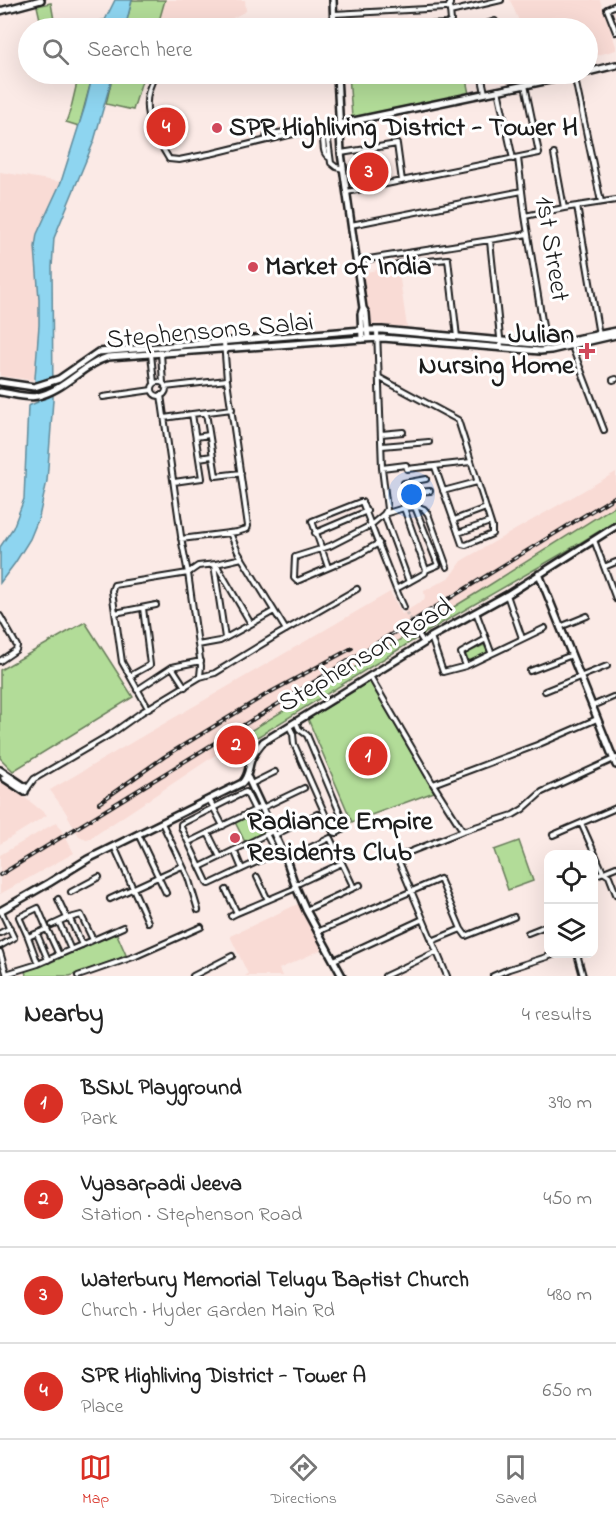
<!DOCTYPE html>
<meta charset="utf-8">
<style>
:root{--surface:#fff;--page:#f6f6f6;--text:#222;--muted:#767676;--line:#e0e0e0;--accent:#d93025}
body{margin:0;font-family:"Indie Flower",sans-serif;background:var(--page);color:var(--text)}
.controls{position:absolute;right:18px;bottom:18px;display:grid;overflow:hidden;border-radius:12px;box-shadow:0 6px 24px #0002}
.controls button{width:54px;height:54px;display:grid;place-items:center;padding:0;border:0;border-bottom:2px solid var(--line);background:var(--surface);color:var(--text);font:30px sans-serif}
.you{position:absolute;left:412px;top:495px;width:21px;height:21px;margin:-15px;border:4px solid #fff;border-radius:50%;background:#1a73e8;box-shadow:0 0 0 9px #1a73e833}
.badge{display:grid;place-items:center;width:39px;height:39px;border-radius:50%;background:var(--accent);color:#fff;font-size:20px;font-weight:700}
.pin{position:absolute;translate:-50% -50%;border:3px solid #fff;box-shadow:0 2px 6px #0006}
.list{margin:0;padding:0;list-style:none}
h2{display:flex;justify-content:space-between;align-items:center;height:78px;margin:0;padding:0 24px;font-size:26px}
h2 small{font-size:20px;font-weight:400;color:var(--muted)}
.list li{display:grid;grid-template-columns:39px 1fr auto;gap:18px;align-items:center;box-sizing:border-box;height:96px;padding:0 24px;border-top:2px solid var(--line)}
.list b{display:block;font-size:22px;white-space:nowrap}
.list p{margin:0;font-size:20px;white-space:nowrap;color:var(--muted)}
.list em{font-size:20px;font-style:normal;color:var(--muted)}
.icon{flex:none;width:33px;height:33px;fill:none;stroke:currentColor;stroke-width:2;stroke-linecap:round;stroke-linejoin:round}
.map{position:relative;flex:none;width:616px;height:976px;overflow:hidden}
.search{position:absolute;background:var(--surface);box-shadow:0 6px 24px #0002;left:18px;right:18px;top:18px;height:66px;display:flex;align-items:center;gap:15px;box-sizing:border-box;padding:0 21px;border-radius:33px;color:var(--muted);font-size:22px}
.sheet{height:462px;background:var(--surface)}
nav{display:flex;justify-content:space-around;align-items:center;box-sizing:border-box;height:84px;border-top:2px solid var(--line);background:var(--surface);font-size:16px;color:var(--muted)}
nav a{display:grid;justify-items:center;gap:3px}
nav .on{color:var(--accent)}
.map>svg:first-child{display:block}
</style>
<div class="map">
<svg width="616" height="976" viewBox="0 0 616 976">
<rect width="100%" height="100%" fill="#fbeae6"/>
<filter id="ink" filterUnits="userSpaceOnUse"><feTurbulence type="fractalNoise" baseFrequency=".0167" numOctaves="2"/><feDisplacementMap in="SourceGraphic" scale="12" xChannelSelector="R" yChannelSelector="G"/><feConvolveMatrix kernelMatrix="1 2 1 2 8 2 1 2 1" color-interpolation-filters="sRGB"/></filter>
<g filter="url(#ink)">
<path fill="#f9dbd5" d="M165 0H245L246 11 214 28H157Z
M510 0H600L616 46V50L588 58V28H522Z
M0 172 61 182 37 234 35 247 39 299V325L35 378 32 380 0 376Z
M398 266 407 327 369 324 361 273Z
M616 472V518L244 743 226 748 88 840 79 836 65 811 50 790 390 592 402 614 425 599 424 591 450 577 461 561Z
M0 778 47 815 0 844Z
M57 822 74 853 0 894V855Z
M302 902 325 948 279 969 282 976H245L248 974 230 936Z"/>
<path fill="#b2dc98" stroke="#677c5a" stroke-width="1.5" d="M132 0H165L157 28H125Z
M51 3 55 26 64 25V28H42L37 6Z
M105 20 103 28H66H72L71 24Z
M79 74H93L79 126 66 122 71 108Z
M113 74H144L133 110 106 104Z
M349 74H465L469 94 352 118Z
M616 505V521L570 549 435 627 246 744 244 740 251 735 250 731 480 591Z
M85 622 133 697 13 771 0 758V670Z
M484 645 488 653 470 663 465 654Z
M370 681 434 792 352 822 308 719Z
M259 811 269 831 245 842 235 822Z
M519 841 533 881 508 890 494 850Z
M116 932 126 955 118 959 70 976H27L24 970Z"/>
<path fill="#8ed5f0" stroke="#608b9b" stroke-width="1.5" d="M115 0H132L125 28H103L105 20Z
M93 74H113L94 141 54 238 52 267 53 400 47 481 39 517 30 539 15 563 0 583V547L13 528 24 499 28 406 38 402 35 378 39 325V299L35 247 37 234 61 182 85 106Z"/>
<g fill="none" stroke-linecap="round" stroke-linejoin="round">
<path stroke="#cec1be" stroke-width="4" stroke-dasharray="4 2" stroke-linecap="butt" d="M404 607 415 629"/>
<g stroke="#1c1c1c" stroke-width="8">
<path id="street" d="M616 5 607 9 616 32
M448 8 450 4V0
M450 12 501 0
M334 14 445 8H448L450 10 451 21 447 24 369 28
M474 28 495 21
M156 74C136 107 152 130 169 159L179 160 214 153 267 140
M481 74 485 93
M574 74 601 202
M498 90 513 159
M327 133 331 163 336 167 343 169
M341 153 397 144 402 181
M554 154 564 208
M330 158C319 152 327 141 320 133 303 130 285 136 269 140L266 138 267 135 306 128 339 127
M518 158 525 216 546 345
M347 192 539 153 525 85
M577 206 599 335
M525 216 564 208 616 200
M351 225 522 191
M490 241 501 347
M356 261 528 234
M398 264 448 259 457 337
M377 330 382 468 387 509 384 514 409 582
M571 344 604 430
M161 353 163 383
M151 354 154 383
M380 378 458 420 492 527V534L466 545 462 544 435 467
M613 380 616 379
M152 389a7 7 0 1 1 14 0a7 7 0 1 1-14 0Z
M165 387 227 380
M161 395 182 543 188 573 198 566 216 564 251 624 220 641 198 645
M103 397 152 390
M206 413 216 476 241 473
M192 414 232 409
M164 418 192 414 202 478 174 482
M381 434 403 432
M196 437 209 435
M382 446 429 442
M199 458 212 456
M382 468 406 465 407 469 471 462
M443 491 477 482
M404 493 430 491
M415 507 438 565 426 570
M454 520 486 508
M230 533 238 552 286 630
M315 533 367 511
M458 533 490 522
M181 539 237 532 247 529 248 526 227 380 224 342
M594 540 616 599
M379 543 356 556 297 581 294 578 295 557 330 546 371 525 384 514 404 508 419 507 424 509 428 514 447 567
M216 564 242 558
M214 565 225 638
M328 567 312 521 360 502H362L396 589 404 607
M604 567 616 562
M396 589 425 573 426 570 404 508 403 495 404 493V483L426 479
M507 595 522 638
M476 612 491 652
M115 613 156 605
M0 616 17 646 16 650 0 661
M251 624 274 611
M560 627 587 616
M415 629 424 643
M431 637 443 672 466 666 545 628
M466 666 461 653 486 639
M172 667 185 687
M530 671 572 655
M130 676 150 665 143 608
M370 676 433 784 463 831
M137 690 172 667 201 661
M545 691 607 666
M592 706 613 697
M148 708 122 662 112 591 114 585 188 573 201 666 200 676
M289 726 293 734 294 744 333 832 337 833 344 829 345 825 307 735 299 729 296 722
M251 784 275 772
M433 784 537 745 597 719
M26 790 34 779 111 734 142 712 200 677 215 673 277 635 357 589
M209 799 223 826
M262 808 304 788
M255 810 246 792 243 793 181 824V827L208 884H210L274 854 275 851 266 834
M162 823 188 877 198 910
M581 823 603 872 609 876 616 894
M208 833 220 857
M138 834 166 893
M275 835 317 814
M553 835 616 808
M189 842 261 807
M114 846 148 922
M234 850 242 869
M286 859 330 838 354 888
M200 867 273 831
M594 876 616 867
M257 877 268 900
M295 885 342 863
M226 890 237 913 296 888
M71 892 99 877
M110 899 182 866
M38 908 47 929 28 937 19 917Z
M306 910 360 885
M231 916 237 913
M66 919 81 915 93 940
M70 919 82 945
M59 922 71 950
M52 925 67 918 58 899
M47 929 59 955
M317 932 440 879 461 929
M0 933 10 928
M528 933 548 925
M37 934 48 960
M28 937 38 964
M432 941 461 929 466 936 514 917
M0 946 14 938 1 911
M0 952 7 976
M577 954 583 976
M334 960 423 919
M6 975 9 973 38 964 123 927
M78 976 136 956 201 927
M193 976 232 956
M385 976 436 952
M447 976 397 857 463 831 513 815 523 809 542 792 616 758
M493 976 509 969 556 954"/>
</g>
<g stroke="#1c1c1c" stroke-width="10">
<path id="secondary" d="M0 11 41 0
M588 72 616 65
M339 124 578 74
M0 382 34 387 59 379 98 352 362 330
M0 392C10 393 29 399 38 396 65 390 82 365 108 357L362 339
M539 574 616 765
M0 770 27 788
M4 778 25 792
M248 778 286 859 295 885 306 910 342 976
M0 911 49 883 88 859 242 783C249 776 248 769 251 760 254 753 258 748 263 742L424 643 431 637 507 595 616 526"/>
</g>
<g stroke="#1c1c1c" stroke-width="10">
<path id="primary" d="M333 0 334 28
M337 74 341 153 363 308 366 313 368 338
M363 308 361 314 362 339 383 338 540 351 551 350 616 335
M364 330H382L546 345 616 331"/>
</g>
<use href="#street" stroke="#fff" stroke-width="4"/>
<use href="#secondary" stroke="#fff" stroke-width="5"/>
<use href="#primary" stroke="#fff" stroke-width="5"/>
<g stroke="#1c1c1c" stroke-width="4">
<path id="rail" d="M99 803 164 757 267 694 352 648
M0 875 616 496"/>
</g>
<use href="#rail" stroke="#fff" stroke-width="1.5" stroke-dasharray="4.5" stroke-linecap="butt"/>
</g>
</g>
<g fill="#d1495b" stroke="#fff" stroke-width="2">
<circle cx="217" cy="128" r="6"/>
<circle cx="253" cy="267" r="6"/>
<path d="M584 342h6v6h6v6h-6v6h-6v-6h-6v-6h6z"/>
<circle cx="235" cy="838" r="6"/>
</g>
<g text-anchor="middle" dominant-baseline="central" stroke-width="6" stroke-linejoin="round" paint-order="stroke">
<g font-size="27" font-weight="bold" fill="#1c1c1c" stroke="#fff" text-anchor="start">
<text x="229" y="128">SPR Highliving District - Tower H</text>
<text x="265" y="267">Market of India</text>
<text x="574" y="335" text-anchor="end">Julian<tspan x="574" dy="31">Nursing Home</tspan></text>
<text x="247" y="822">Radiance Empire<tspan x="247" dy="31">Residents Club</tspan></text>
</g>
<g font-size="27" fill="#1c1c1c" stroke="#fff">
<text transform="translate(551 249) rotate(81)">1st Street</text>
<text transform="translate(210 332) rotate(-5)">Stephensons Salai</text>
<text transform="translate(366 656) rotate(-31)">Stephenson Road</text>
</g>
</g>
</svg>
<div class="controls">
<button><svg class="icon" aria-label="locate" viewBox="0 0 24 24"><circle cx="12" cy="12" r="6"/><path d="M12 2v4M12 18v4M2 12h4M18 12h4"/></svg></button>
<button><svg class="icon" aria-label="layers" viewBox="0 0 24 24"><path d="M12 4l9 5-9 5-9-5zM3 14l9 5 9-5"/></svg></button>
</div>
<div class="you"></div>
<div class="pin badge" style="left:368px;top:756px">1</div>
<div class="pin badge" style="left:236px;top:745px">2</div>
<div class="pin badge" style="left:369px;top:172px">3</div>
<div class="pin badge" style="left:166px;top:127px">4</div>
<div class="search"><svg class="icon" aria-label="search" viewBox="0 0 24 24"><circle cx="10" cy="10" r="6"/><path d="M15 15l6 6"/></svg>Search here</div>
</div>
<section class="sheet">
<h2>Nearby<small>4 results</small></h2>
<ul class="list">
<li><span class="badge">1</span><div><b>BSNL Playground</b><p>Park</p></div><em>390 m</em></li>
<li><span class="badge">2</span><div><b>Vyasarpadi Jeeva</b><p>Station · Stephenson Road</p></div><em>450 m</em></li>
<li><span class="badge">3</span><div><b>Waterbury Memorial Telugu Baptist Church</b><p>Church · Hyder Garden Main Rd</p></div><em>480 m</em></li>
<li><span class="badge">4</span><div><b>SPR Highliving District - Tower A</b><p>Place</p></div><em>650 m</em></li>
</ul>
</section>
<nav>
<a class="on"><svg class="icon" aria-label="map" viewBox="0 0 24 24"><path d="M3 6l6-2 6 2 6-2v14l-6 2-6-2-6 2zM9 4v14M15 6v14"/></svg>Map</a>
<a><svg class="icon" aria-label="directions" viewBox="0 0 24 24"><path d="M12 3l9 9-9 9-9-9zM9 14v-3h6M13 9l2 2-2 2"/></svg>Directions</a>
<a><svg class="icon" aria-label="saved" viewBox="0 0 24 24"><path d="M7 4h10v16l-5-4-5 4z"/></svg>Saved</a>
</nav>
